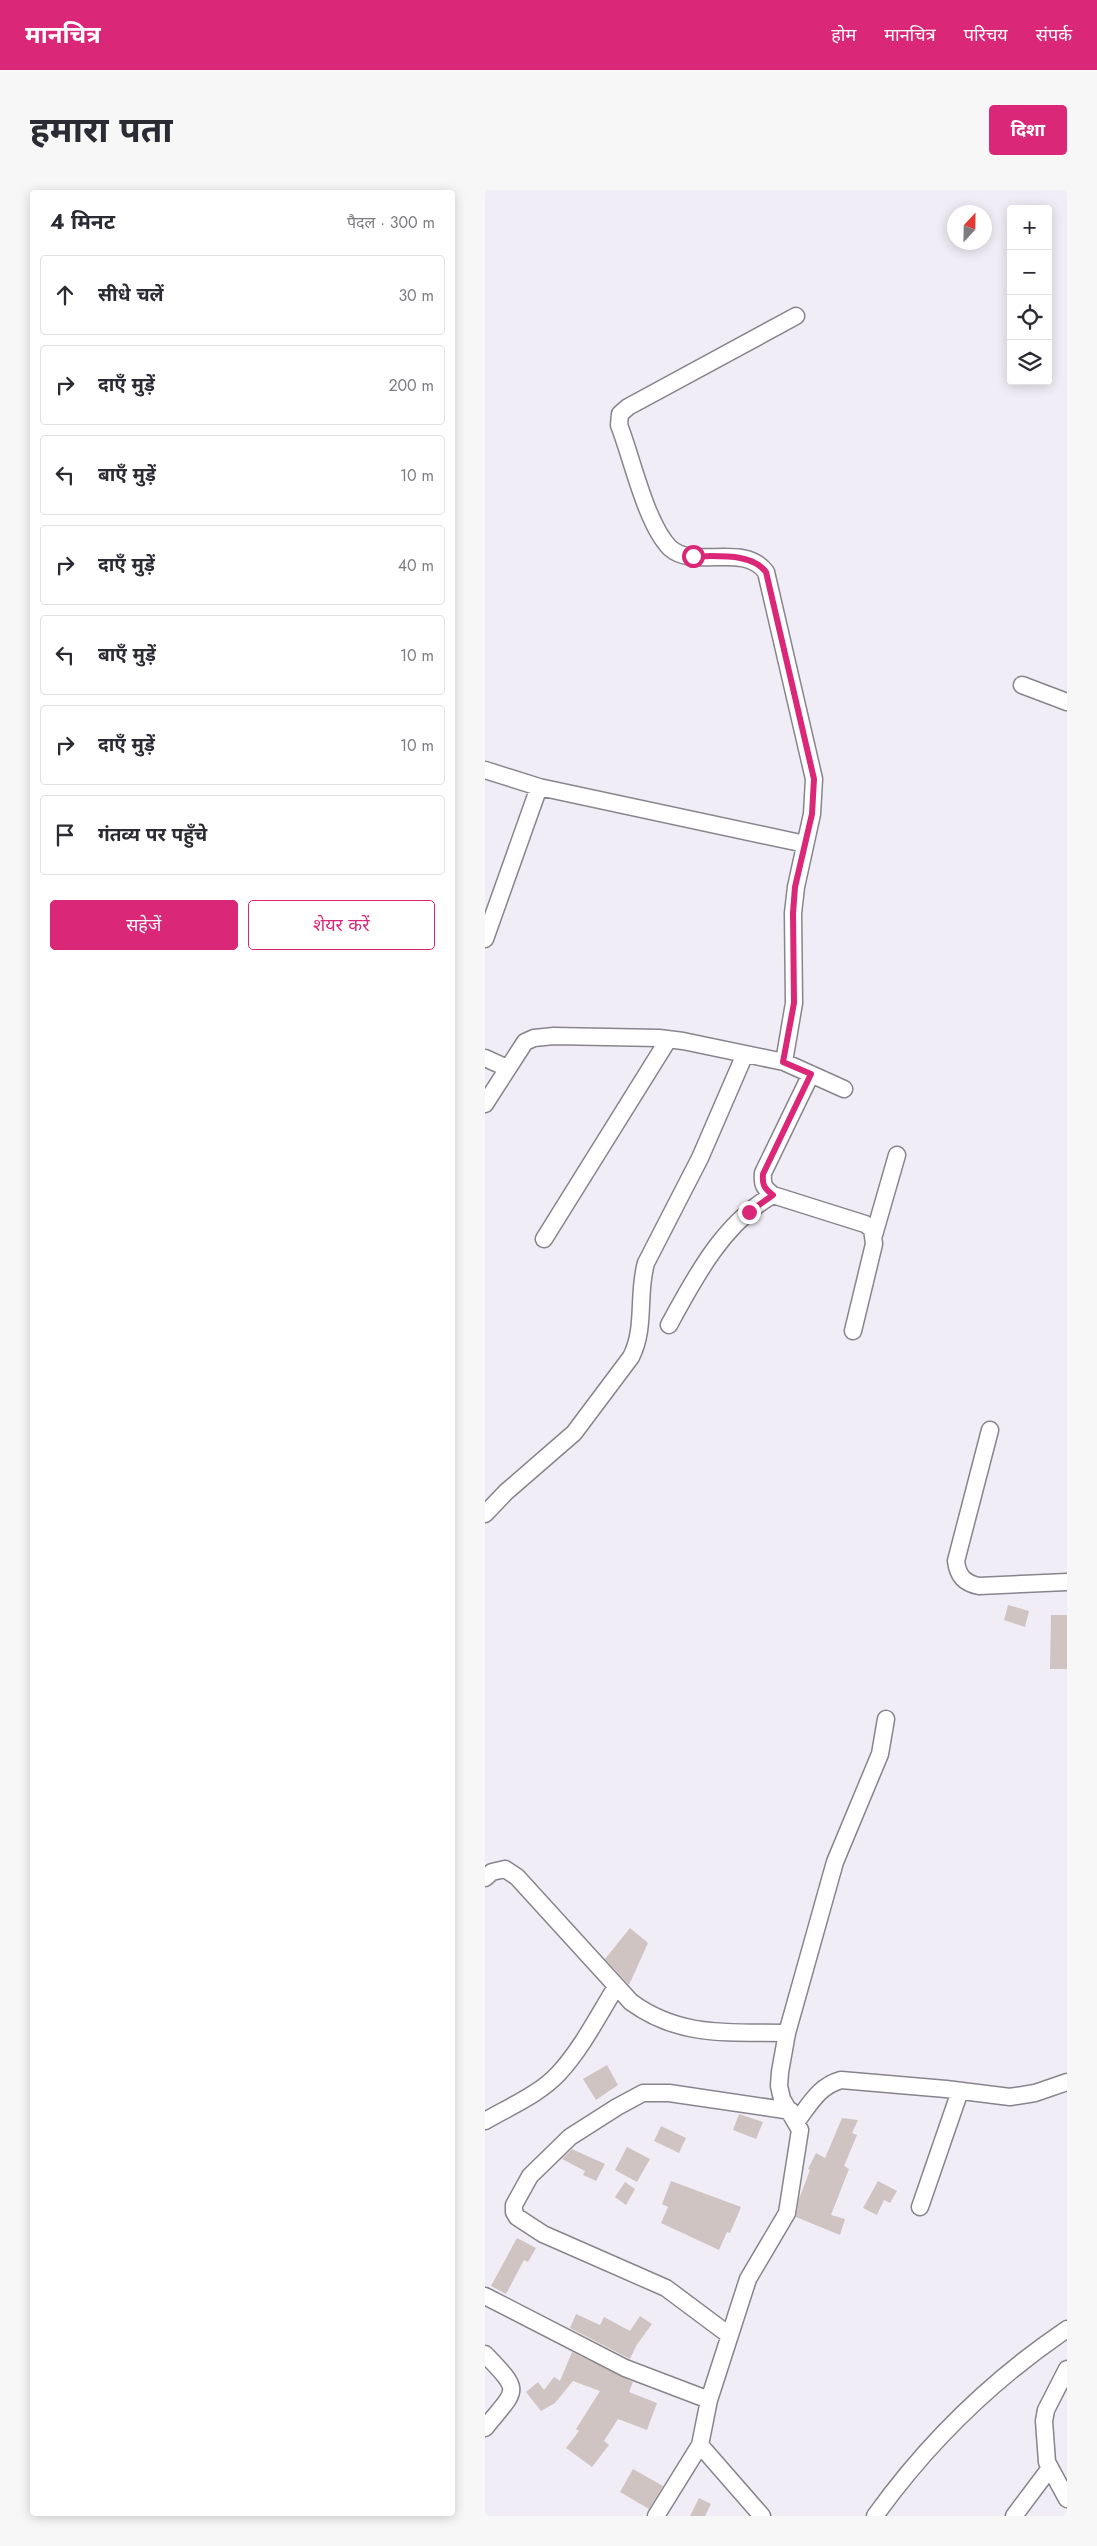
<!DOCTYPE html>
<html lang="hi">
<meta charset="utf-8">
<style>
:root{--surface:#fff;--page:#f7f7f7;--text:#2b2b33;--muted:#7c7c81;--line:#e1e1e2;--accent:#db2777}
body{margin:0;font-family:Jost,"Noto Sans Devanagari",sans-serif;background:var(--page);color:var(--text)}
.controls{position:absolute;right:15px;top:15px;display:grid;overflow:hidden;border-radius:5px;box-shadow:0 2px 12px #0003}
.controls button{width:45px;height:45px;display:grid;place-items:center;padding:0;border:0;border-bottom:1px solid var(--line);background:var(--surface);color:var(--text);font:25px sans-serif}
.compass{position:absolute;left:462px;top:15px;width:45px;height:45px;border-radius:50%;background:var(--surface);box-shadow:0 2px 12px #0003;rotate:22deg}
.stop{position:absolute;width:15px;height:15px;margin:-11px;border:4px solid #db2777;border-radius:50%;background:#fff}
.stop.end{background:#db2777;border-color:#fff;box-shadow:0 1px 5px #0008}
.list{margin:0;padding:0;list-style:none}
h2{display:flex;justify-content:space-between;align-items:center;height:65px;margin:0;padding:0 20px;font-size:21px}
h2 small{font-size:16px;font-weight:400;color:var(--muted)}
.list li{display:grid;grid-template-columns:32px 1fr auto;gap:15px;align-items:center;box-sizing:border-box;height:80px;margin:0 10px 10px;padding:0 10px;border:1px solid var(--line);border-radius:5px}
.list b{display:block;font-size:19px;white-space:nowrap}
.list em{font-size:16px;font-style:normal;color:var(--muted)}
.actions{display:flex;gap:10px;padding:15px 20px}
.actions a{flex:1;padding:11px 0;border:1px solid var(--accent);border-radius:5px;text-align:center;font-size:18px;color:var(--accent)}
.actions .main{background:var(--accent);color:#fff}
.icon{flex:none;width:28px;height:28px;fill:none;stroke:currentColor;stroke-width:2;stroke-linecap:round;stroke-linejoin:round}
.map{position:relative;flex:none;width:582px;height:2326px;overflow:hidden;border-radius:5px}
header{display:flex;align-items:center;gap:30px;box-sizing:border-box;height:70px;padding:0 25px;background:var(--accent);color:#fff}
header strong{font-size:24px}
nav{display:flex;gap:28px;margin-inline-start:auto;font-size:18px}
.intro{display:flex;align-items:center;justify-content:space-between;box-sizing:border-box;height:120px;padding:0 30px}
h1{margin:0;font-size:35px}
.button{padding:12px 22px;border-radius:5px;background:var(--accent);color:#fff;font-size:18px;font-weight:700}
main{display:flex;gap:30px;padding:0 30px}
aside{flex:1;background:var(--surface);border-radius:5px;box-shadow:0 2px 12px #0003}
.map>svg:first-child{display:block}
</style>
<header>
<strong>मानचित्र</strong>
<nav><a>होम</a><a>मानचित्र</a><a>परिचय</a><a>संपर्क</a></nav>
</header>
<div class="intro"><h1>हमारा पता</h1><a class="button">दिशा</a></div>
<main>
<aside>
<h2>4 मिनट<small>पैदल · 300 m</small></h2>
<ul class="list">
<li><svg class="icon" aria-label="ahead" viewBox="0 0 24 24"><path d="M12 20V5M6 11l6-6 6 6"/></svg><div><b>सीधे चलें</b></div><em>30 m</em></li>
<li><svg class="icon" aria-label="right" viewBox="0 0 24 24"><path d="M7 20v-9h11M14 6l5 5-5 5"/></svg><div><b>दाएँ मुड़ें</b></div><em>200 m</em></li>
<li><svg class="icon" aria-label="left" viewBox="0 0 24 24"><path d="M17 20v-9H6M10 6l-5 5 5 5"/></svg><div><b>बाएँ मुड़ें</b></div><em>10 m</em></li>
<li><svg class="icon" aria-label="right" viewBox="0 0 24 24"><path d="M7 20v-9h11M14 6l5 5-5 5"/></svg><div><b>दाएँ मुड़ें</b></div><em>40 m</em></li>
<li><svg class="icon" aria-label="left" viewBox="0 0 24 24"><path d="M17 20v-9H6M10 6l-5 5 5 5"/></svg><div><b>बाएँ मुड़ें</b></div><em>10 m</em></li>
<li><svg class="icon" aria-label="right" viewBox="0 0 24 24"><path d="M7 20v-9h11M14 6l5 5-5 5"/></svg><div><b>दाएँ मुड़ें</b></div><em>10 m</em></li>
<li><svg class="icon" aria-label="arrive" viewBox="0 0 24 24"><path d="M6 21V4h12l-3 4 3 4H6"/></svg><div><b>गंतव्य पर पहुँचे</b></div></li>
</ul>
<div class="actions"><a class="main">सहेजें</a><a>शेयर करें</a></div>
</aside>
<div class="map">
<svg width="582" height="2326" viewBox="0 0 582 2326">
<rect width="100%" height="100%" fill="#f1edf6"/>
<path fill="#cfc4c1" d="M523 1415 544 1421 540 1437 519 1430Z
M566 1425H582V1479H565Z
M145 1738 163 1753 144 1795 120 1769Z
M122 1875 133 1895 111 1910 98 1889Z
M254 1924 278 1932 271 1949 248 1940Z
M357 1928 373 1930 367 1943 372 1945 359 1976 364 1979 346 2025 360 2029 355 2045 311 2027 314 2009 325 1980 323 1979 331 1963 340 1968Z
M176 1936 201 1948 194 1963 169 1951Z
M142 1957 165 1969 152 1992 130 1980Z
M87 1959 120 1974 111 1991 98 1985 100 1981 77 1969Z
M186 1991 256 2017 245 2043 242 2042 234 2060 176 2033 183 2017 177 2014Z
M393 1991 412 2001 405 2013 399 2010 392 2025 378 2018Z
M140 1992 150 1999 141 2015 130 2007Z
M32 2048 51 2058 43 2072 39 2070 21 2104 6 2096Z
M91 2124 115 2135 119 2127 145 2141 155 2126 167 2134 151 2156 145 2169 85 2138Z
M87 2162 148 2192 144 2202 172 2213 162 2240 133 2229 119 2251 124 2255 107 2277 81 2258 94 2241 91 2239 115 2201 88 2191 70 2213 56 2221 41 2202 53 2192 59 2200 69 2187 75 2191Z
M148 2279 178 2296 164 2319 135 2302Z
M214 2308 226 2314 220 2326H205Z"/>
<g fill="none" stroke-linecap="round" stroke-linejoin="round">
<g stroke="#87848c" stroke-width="19">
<path id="minor" d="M537 495 582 512
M0 580 54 597 320 654
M0 749 54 597
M0 868 22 878
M299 872 309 813 308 723 311 697 327 624 329 589 281 382C259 352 209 380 185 358 161 334 147 268 134 235L135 224 143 217 311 126
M326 884 278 983C277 995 279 998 288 1005L380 1034 387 1039 389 1054 368 1141
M0 914 40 852 49 848 69 846 174 848 198 851 299 872 359 899
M389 1045 412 965
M59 1049 183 850
M184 1135C210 1087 239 1032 288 1005
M505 1240 471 1371C473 1386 479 1393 494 1396L582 1392
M0 1324 21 1302 89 1243 146 1167C161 1138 152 1104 161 1073L215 968 260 864
M0 1688 7 1682 20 1679 32 1687 146 1812C195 1848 245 1842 302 1843
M0 1931C24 1917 55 1904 74 1883 97 1858 113 1826 131 1797
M312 1931C325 1914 334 1896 356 1890L461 1899 525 1907 550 1903 582 1892
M435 2017 475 1901
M0 2106 140 2178 224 2210
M244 2145 181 2098 58 2044 32 2027 29 2022V2015L45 1986 85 1947 132 1917 158 1903H184L306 1921
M0 2164C37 2203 33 2197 0 2238
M582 2179 561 2220 559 2231 562 2272 582 2309
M215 2255 277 2326
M171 2326 215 2255 224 2210 263 2089 302 2023 315 1940 297 1909 294 1896 295 1882 302 1843 350 1672 395 1564 401 1529
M390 2326C443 2252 507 2190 582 2139
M529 2326 565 2278"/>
</g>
<use href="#minor" stroke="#fff" stroke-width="16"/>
</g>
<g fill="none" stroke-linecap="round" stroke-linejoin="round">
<path stroke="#db2777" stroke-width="6" d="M208 366C231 367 266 362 281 382L329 589 327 624 310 697 308 723 309 813 298 872 326 884 278 984C277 995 279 998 288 1005L264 1022"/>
</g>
</svg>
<div class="controls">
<button>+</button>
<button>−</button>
<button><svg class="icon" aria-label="locate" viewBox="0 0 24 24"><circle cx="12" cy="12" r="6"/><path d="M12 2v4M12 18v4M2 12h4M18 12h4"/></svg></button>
<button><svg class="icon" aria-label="layers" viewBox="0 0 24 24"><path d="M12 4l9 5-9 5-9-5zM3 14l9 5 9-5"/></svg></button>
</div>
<svg class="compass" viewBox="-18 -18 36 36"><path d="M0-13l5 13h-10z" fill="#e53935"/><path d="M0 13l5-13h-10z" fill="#7c7c81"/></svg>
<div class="stop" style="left:208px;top:366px"></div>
<div class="stop end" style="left:264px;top:1022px"></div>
</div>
</main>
